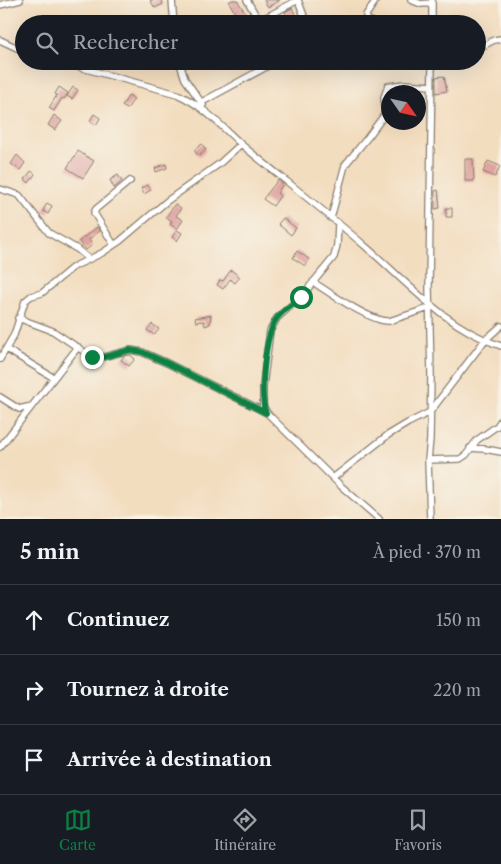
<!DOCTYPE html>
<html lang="fr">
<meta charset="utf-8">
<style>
:root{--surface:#171b24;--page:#20242c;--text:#f1f3f6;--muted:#9ea1a6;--line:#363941;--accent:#0b8043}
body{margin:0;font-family:"Libre Caslon Text",serif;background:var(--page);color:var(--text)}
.compass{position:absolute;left:381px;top:85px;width:45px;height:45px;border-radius:50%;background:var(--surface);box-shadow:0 5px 20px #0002;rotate:124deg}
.stop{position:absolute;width:15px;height:15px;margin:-11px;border:4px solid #0b8043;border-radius:50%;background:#fff}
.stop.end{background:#0b8043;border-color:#fff;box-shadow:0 1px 5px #0008}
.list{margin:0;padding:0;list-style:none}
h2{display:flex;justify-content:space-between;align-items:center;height:65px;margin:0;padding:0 20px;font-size:21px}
h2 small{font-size:16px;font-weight:400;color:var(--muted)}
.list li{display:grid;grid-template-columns:32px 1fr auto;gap:15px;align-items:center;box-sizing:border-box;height:70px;padding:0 20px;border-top:1px solid var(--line)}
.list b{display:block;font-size:19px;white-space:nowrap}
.list em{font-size:16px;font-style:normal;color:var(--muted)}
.icon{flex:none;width:28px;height:28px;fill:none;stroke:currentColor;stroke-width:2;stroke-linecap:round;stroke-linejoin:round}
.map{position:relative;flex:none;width:501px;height:519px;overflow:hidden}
.search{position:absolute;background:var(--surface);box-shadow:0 5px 20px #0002;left:15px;right:15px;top:15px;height:55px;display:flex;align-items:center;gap:12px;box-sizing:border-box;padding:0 18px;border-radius:28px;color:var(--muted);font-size:19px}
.sheet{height:275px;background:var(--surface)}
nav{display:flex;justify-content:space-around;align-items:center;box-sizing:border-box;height:70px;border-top:1px solid var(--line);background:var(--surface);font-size:14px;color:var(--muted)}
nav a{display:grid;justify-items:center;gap:2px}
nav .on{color:var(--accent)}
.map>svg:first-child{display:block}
</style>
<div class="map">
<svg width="501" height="519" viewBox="0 0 501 519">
<rect width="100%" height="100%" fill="#f7f3e8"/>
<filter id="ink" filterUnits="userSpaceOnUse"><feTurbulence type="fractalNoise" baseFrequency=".02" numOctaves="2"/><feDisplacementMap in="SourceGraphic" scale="10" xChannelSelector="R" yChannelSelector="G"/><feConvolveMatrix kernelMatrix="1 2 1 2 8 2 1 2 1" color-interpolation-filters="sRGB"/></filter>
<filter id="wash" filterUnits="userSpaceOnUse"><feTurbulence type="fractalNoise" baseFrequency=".0096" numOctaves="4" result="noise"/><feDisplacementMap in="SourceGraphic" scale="20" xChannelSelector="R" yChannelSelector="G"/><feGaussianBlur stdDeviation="1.12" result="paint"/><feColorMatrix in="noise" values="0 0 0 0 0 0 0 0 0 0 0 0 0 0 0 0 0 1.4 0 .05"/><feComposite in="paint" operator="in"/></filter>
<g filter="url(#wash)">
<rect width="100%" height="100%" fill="#f3ddbf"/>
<g id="blocks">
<path fill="#dfa3a0" d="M150 0H161L163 4 155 8Z
M232 0H237L250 20 241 24 229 2Z
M264 0H280L268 7Z
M292 8 299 22 297 24H291L285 12Z
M444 76 447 91 436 93V77Z
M59 87 68 93 64 99 62 98 54 111 49 108 57 95 55 94Z
M73 87 78 90 72 99 67 96Z
M129 95 134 99 127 109 122 106Z
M94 114 100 118 96 125 90 121Z
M54 115 62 121 55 130 48 125Z
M202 144 206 150 199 156 194 150Z
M78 151 94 161 83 178 67 168Z
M17 155 25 163 20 170 11 164Z
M465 159H473L474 181H465Z
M488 161 500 166 495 177 483 172Z
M166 164 167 168 156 172 155 168Z
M31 171 35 174 29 183 25 179Z
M118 175 122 181 114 188 110 180Z
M278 180 283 184 277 193 280 196 273 206 263 199Z
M148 185 151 190 144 194 141 188Z
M438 190 440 208 435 209V191Z
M47 203 52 206 48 214 43 211Z
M175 204 181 208 176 216 183 220 177 229 170 224 172 221 166 217Z
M446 208H452V217H446Z
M283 218 296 228 291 235 278 224Z
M97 227 100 231 89 239 92 245 86 250 79 241Z
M177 230 182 233 177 241 172 237Z
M297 251 309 259 305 266 293 258Z
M231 270 240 277 235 283 230 279 223 289 217 285 220 280 223 281Z
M211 315 210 324 205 326 204 321 196 322 195 318Z
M152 324 159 329 154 335 147 330Z
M130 355 135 359 129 366 121 360 124 356Z"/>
</g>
</g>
<g filter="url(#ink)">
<use href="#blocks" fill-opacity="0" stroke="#887c6e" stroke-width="1"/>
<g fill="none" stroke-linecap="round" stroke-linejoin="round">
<g stroke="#887c6e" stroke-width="8">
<path id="minor" d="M172 0 174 24
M247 0 259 21 255 24
M298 0 307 24
M411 0 421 4 432 3
M432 0V24
M0 5 20 0
M259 21 298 0
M376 24 367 19 366 15 376 0
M0 40 24 51
M477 49 494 40 501 39
M57 61 177 94C204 106 221 126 242 145 283 179 325 211 365 246 408 283 445 327 501 346
M179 61 185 79 203 105
M181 67 190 61
M202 102 277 61
M0 189 19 195 49 233 77 249 89 259
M331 218 345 165 368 137 385 114 384 97 388 86 405 84 431 86
M114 245 94 213 96 209 130 181
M313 282C330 293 371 322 389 321L429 308
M18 318 53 331 92 357 99 358 130 350 142 352 167 363 267 413 341 486 379 519
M6 349 54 378
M0 359 14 335 25 301 31 296 42 293 73 267 102 253 120 241 167 201 219 164 241 144
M0 397 19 409 32 406
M267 413 263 406V386L270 331 277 318 301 297 334 257 337 245 338 223
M0 447 78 347
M470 448 485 449 501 452
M428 460 460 459 466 455 477 440 497 426 501 420
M333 478 388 435 408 423 430 412 485 340 501 326
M430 519 428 460 430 439 431 374 429 287 432 61"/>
</g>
<use href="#minor" stroke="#fff" stroke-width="5.5"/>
</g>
</g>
<g fill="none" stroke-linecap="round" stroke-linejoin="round" filter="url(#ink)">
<path stroke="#0b8043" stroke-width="6" d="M92 357 100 358 130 350 142 352 167 363 266 413C259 395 265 334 277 318 283 310 293 304 301 297"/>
</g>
</svg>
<svg class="compass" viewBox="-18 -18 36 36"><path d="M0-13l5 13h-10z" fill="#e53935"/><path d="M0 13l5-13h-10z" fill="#9ea1a6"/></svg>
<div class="stop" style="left:301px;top:297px"></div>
<div class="stop end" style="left:92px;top:357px"></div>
<div class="search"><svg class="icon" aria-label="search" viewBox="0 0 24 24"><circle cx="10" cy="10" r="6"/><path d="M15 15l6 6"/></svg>Rechercher</div>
</div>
<section class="sheet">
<h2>5 min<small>À pied · 370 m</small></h2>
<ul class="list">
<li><svg class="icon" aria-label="ahead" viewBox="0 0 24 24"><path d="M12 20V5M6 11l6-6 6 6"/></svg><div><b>Continuez</b></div><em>150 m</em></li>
<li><svg class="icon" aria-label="right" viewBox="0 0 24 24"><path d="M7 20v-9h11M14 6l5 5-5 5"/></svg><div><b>Tournez à droite</b></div><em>220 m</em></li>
<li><svg class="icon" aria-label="arrive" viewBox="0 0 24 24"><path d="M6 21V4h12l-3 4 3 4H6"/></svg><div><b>Arrivée à destination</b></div></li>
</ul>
</section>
<nav>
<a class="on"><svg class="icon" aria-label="map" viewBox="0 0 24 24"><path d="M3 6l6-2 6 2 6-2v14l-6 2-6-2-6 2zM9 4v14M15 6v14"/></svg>Carte</a>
<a><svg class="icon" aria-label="directions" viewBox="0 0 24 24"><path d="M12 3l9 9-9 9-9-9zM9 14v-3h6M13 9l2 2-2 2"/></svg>Itinéraire</a>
<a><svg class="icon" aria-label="saved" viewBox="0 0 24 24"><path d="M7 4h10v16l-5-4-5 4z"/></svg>Favoris</a>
</nav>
